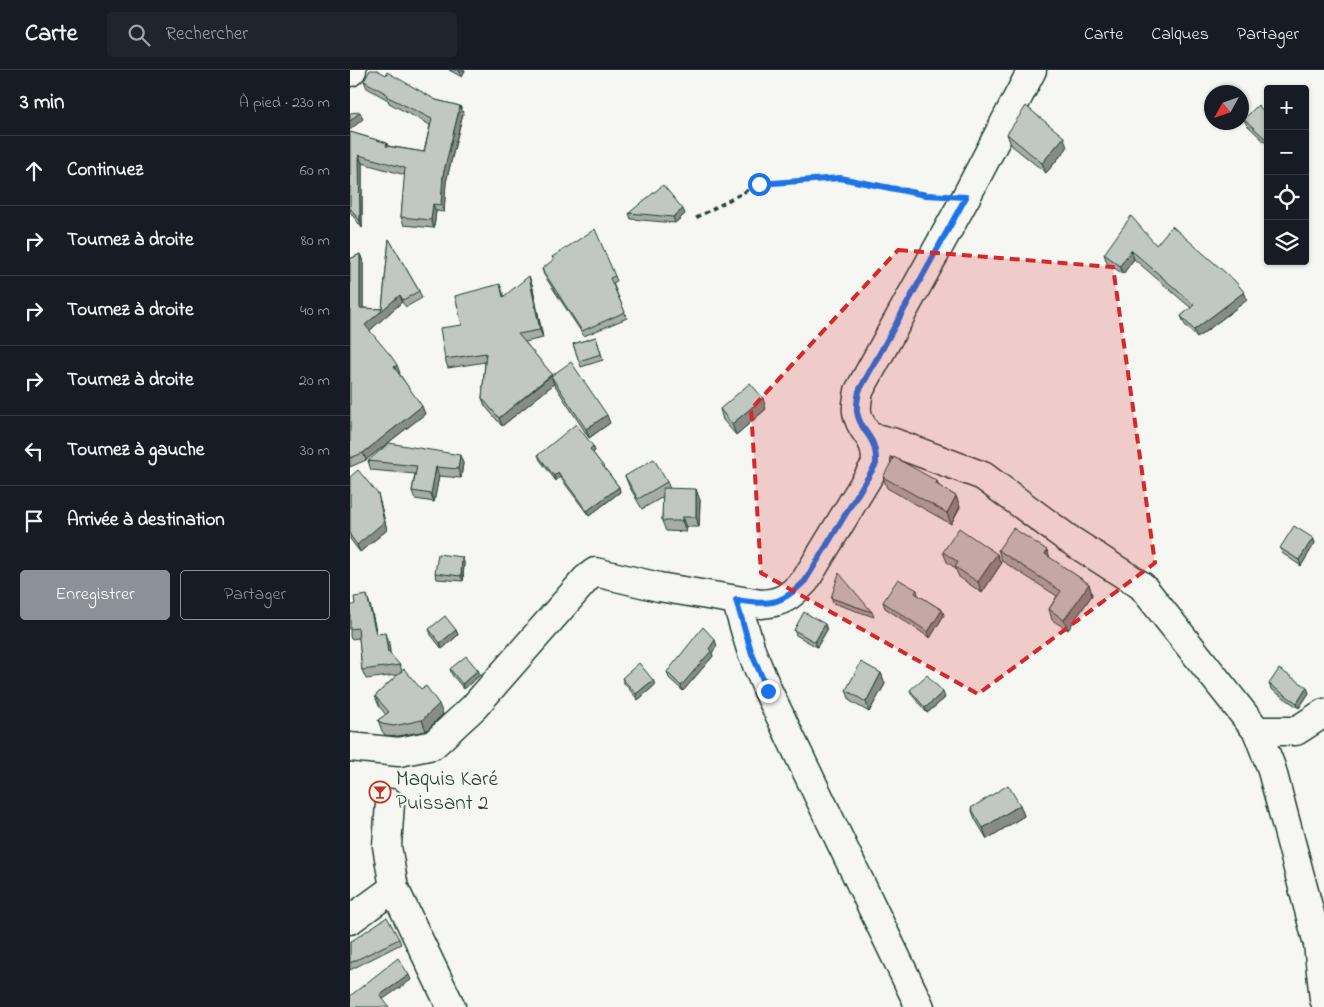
<!DOCTYPE html>
<html lang="fr">
<meta charset="utf-8">
<style>
:root{--surface:#171b24;--page:#20242c;--text:#f1f3f6;--muted:#9ea1a6;--line:#363941;--accent:#8c9099}
body{margin:0;font-family:"Indie Flower",sans-serif;background:var(--page);color:var(--text)}
.controls{position:absolute;right:15px;top:15px;display:grid;overflow:hidden;border-radius:5px;box-shadow:0 1px 4px #0004}
.controls button{width:45px;height:45px;display:grid;place-items:center;padding:0;border:0;border-bottom:1px solid var(--line);background:var(--surface);color:var(--text);font:25px sans-serif}
.compass{position:absolute;left:854px;top:15px;width:45px;height:45px;border-radius:50%;background:var(--surface);box-shadow:0 1px 4px #0004;rotate:230deg}
.stop{position:absolute;width:15px;height:15px;margin:-11px;border:4px solid #1a73e8;border-radius:50%;background:#fff}
.stop.end{background:#1a73e8;border-color:#fff;box-shadow:0 1px 5px #0008}
.list{margin:0;padding:0;list-style:none}
h2{display:flex;justify-content:space-between;align-items:center;height:65px;margin:0;padding:0 20px;font-size:21px}
h2 small{font-size:16px;font-weight:400;color:var(--muted)}
.list li{display:grid;grid-template-columns:32px 1fr auto;gap:15px;align-items:center;box-sizing:border-box;height:70px;padding:0 20px;border-top:1px solid var(--line)}
.list b{display:block;font-size:19px;white-space:nowrap}
.list em{font-size:16px;font-style:normal;color:var(--muted)}
.actions{display:flex;gap:10px;padding:15px 20px}
.actions a{flex:1;padding:11px 0;border:1px solid var(--accent);border-radius:5px;text-align:center;font-size:18px;color:var(--accent)}
.actions .main{background:var(--accent);color:#fff}
.icon{flex:none;width:28px;height:28px;fill:none;stroke:currentColor;stroke-width:2;stroke-linecap:round;stroke-linejoin:round}
.map{position:relative;flex:none;width:974px;height:937px;overflow:hidden}
header{display:flex;align-items:center;gap:30px;box-sizing:border-box;height:70px;padding:0 25px;background:var(--surface);border-bottom:1px solid var(--line)}
header strong{font-size:24px}
nav{display:flex;gap:28px;margin-inline-start:auto;font-size:18px}
.search{width:350px;height:45px;background:var(--page);display:flex;align-items:center;gap:12px;box-sizing:border-box;padding:0 18px;border-radius:5px;color:var(--muted);font-size:19px}
main{display:flex}
aside{flex:1;background:var(--surface)}
.map>svg:first-child{display:block}
</style>
<header>
<strong>Carte</strong>
<div class="search"><svg class="icon" aria-label="search" viewBox="0 0 24 24"><circle cx="10" cy="10" r="6"/><path d="M15 15l6 6"/></svg>Rechercher</div>
<nav><a>Carte</a><a>Calques</a><a>Partager</a></nav>
</header>
<main>
<aside>
<h2>3 min<small>À pied · 230 m</small></h2>
<ul class="list">
<li><svg class="icon" aria-label="ahead" viewBox="0 0 24 24"><path d="M12 20V5M6 11l6-6 6 6"/></svg><div><b>Continuez</b></div><em>60 m</em></li>
<li><svg class="icon" aria-label="right" viewBox="0 0 24 24"><path d="M7 20v-9h11M14 6l5 5-5 5"/></svg><div><b>Tournez à droite</b></div><em>80 m</em></li>
<li><svg class="icon" aria-label="right" viewBox="0 0 24 24"><path d="M7 20v-9h11M14 6l5 5-5 5"/></svg><div><b>Tournez à droite</b></div><em>40 m</em></li>
<li><svg class="icon" aria-label="right" viewBox="0 0 24 24"><path d="M7 20v-9h11M14 6l5 5-5 5"/></svg><div><b>Tournez à droite</b></div><em>20 m</em></li>
<li><svg class="icon" aria-label="left" viewBox="0 0 24 24"><path d="M17 20v-9H6M10 6l-5 5 5 5"/></svg><div><b>Tournez à gauche</b></div><em>30 m</em></li>
<li><svg class="icon" aria-label="arrive" viewBox="0 0 24 24"><path d="M6 21V4h12l-3 4 3 4H6"/></svg><div><b>Arrivée à destination</b></div></li>
</ul>
<div class="actions"><a class="main">Enregistrer</a><a>Partager</a></div>
</aside>
<div class="map">
<svg width="974" height="937" viewBox="0 0 974 937">
<rect width="100%" height="100%" fill="#f6f6f2"/>
<filter id="ink" filterUnits="userSpaceOnUse"><feTurbulence type="fractalNoise" baseFrequency=".02" numOctaves="2"/><feDisplacementMap in="SourceGraphic" scale="10" xChannelSelector="R" yChannelSelector="G"/><feConvolveMatrix kernelMatrix="1 2 1 2 8 2 1 2 1" color-interpolation-filters="sRGB"/></filter>
<g filter="url(#ink)">
<g fill="none" stroke-linecap="round" stroke-linejoin="round">
<g stroke="#1f3d34" stroke-width="31">
<path id="minor" d="M0 2 2 0
M521 367 542 372 633 406 717 468 792 516 907 661 921 697 968 874 974 929
M386 530 402 583 418 621 570 937
M907 661H946L974 643
M0 677 49 682 83 675 124 637 236 509 245 502 309 517 411 534C433 533 440 526 455 511L526 394C527 364 511 365 507 342 506 335 508 328 509 321L616 127 682 0
M40 733 37 776 44 818 101 937
M0 850 44 818"/>
</g>
<path stroke="#1f3d34" stroke-width="3" stroke-dasharray="5 4" stroke-linecap="butt" d="M346 148 409 114 490 108 588 126"/>
<use href="#minor" stroke="#f6f6f2" stroke-width="28"/>
</g>
<path fill="#a6aca8" stroke="#1f3d34" d="M99 0H115L112 7Z
M14 11 86 30 110 36 113 43 96 112 94 142 86 141 84 158 54 155 51 147 55 105 12 93V158L0 142V62L37 73 38 76 74 82 80 55 39 33 38 30 17 18Z
M918 46V75L896 54 894 49Z
M657 64 717 78 696 103 661 75Z
M279 143 335 144 325 153 281 149Z
M39 169 69 221 72 228 56 237 52 232 19 261 50 303H49L75 344 16 390 0 397V189L10 184 13 192V238L32 239Z
M806 175 894 222 897 230 847 268 835 255 831 246 841 238 784 189 773 204 757 193 754 184Z
M202 187 265 206 267 211 263 213 277 248 234 266 194 205 192 199 204 190Z
M150 214 154 226 182 214 193 268 175 272 202 305 260 353 239 368 204 314 152 356 135 336 132 328 135 292 98 298 95 289 112 255Z
M246 267 253 290 231 297 223 274Z
M370 339H416L386 365 373 350Z
M243 376 245 381 243 383 269 417 270 422 239 446 210 407 206 411 190 390 188 385Z
M18 391 113 393 111 408 89 406 84 432 65 429 62 421 65 404 21 400Z
M275 406 317 412 320 419 350 430 349 457H336V462L316 461 312 451 313 427 292 439 279 416Z
M0 407 30 432 37 460 10 482 0 469Z
M533 407 587 411 589 416 606 426 610 437 601 454 537 418Z
M963 468 965 473 951 496 932 483 930 478Z
M648 480H697L700 488 739 514 742 525 718 560 702 550 699 539 707 526 652 491Z
M593 482 647 484 651 494 632 523 609 507 605 498 597 492Z
M114 492 113 511 87 509 85 503Z
M567 520 568 525 592 540 594 545 580 568 535 538 533 532Z
M481 528 522 542 524 547 483 533Z
M20 535 27 564 39 572 40 585 50 595 52 601 93 644 76 661 48 666 35 665 32 661 28 650 36 645 29 636 25 626 47 605 16 609 12 600 9 568 1 569 0 566V536Z
M79 559 106 560 108 565 92 579 81 565Z
M444 560H477L467 577 446 565Z
M367 576 362 583 363 586 333 621 319 608 317 602Z
M100 599 128 600 130 605 114 619 102 605Z
M531 603 535 614 519 642 500 631 496 620Z
M272 608 303 610 305 615 288 630 274 613Z
M919 614 959 623 949 638 921 619Z
M560 620 595 628 577 643 562 625Z
M670 735 674 746 637 769 625 749 621 738Z
M49 869 51 874 0 900V872Z"/>
<path fill="#878c88" stroke="#1f3d34" d="M109 0H115L112 7Z
M110 36 113 43 96 112 94 142 91 135 93 105Z
M10 42 13 49 0 60V51Z
M714 67 717 78 696 103 692 93Z
M9 85 12 93V158L10 151Z
M83 134 86 141 84 158 81 150Z
M333 139 335 144 325 153 323 147Z
M781 180 784 189 773 204 770 196Z
M10 184 13 192V246L10 238Z
M179 206 182 214 193 268 190 260Z
M894 222 897 230 847 268 844 260Z
M50 225 52 232 17 263 15 255Z
M47 295 50 303 47 305 44 297Z
M201 306 204 314 152 356 149 348Z
M413 328 416 339 386 365 382 354Z
M72 336 75 344 16 390 13 383Z
M257 345 260 353 239 368 236 359Z
M243 376 245 381 242 384 240 379Z
M110 385 113 393 111 408 108 399Z
M86 397 89 406 84 432 81 424Z
M208 402 210 407 206 411 204 406Z
M269 417 270 422 239 446 237 441Z
M346 419 350 430 349 457 346 447Z
M28 424 37 460 10 482 7 475Z
M606 426 610 437 601 454 597 443Z
M332 447 336 457V462L332 451Z
M963 468 965 473 951 496 949 490Z
M697 480 701 491 695 484Z
M647 484 651 494 632 523 628 512Z
M112 487 114 492 113 511 111 506Z
M739 514 742 525 718 560 714 550Z
M17 525 20 535 29 574 26 564Z
M592 540 594 545 580 568 578 562Z
M475 554 477 560 467 577 465 572Z
M106 560 108 565 92 579 90 573Z
M35 563 39 572 41 591 38 582Z
M365 570 367 576 362 583 363 586 333 621 331 616Z
M128 600 130 605 114 619 112 614Z
M531 603 535 614 519 642 516 632Z
M303 610 305 615 288 630 286 624Z
M957 617 959 623 949 638 947 633Z
M593 622 595 628 577 643 575 638Z
M89 634 93 644 76 661 72 650Z
M670 735 674 746 637 769 633 758Z
M59 905 61 910 32 930 30 925Z"/>
<path fill="#c1c8c3" stroke="#1f3d34" d="M20 0H27L36 5 37 2 86 30 110 36 93 105 91 135 83 134 81 150 51 147 55 98 9 85 10 151 0 138V62L37 73 36 76 74 82 82 49 36 26 37 24 14 11Z
M908 35 918 46V71L894 49Z
M676 36 714 67 692 93 657 64Z
M10 42 0 51V43Z
M313 115 333 139 323 147 279 143Z
M781 146 806 175 822 156 885 211 894 222 844 260 831 246 844 235 781 180 770 196 754 184Z
M245 159 265 206 260 208 275 242 232 261 192 199 204 189 202 187Z
M39 169 69 221 53 230 50 225 15 255 41 286 47 295 44 297 72 336 13 383 0 388V189L10 184V238L32 239Z
M179 206 190 260 168 264 202 304 149 348 132 328 136 283 95 289 90 258 112 255 105 226 150 214 153 227Z
M246 267 251 284 229 291 223 274Z
M221 292 257 345 236 359 201 306Z
M400 313 413 328 382 354 370 339Z
M226 354 243 376 240 379 269 417 237 441 208 402 204 406 188 385Z
M39 373 110 385 108 399 86 397 81 424 62 421 67 396 18 391Z
M544 387 587 411 586 414 606 426 597 443 533 407Z
M304 389 317 412 288 429 275 406Z
M8 400 28 424 34 452 7 475 0 465V407Z
M313 418 346 419V447H332V451H312Z
M944 456 963 468 949 490 930 478Z
M609 458 647 484 628 512 605 497 608 492 593 482Z
M663 458 697 480 695 484 739 514 714 550 699 539 711 521 648 480Z
M88 484 112 487 111 506 85 503Z
M489 503 522 542 481 528Z
M548 509 567 520 565 523 592 540 578 562 533 532Z
M17 525 26 564 35 563 38 582 50 595 12 600 8 558 0 559V536L5 534 4 527Z
M454 542 475 554 465 572 444 560Z
M95 546 106 560 90 573 79 559Z
M353 557 365 570 359 579 361 581 331 616 317 602Z
M116 586 128 600 112 614 100 599Z
M511 592 531 603 516 632 496 620Z
M289 593 303 610 286 624 272 608Z
M54 599 71 619 76 616 89 634 72 650 44 656 32 654 28 650 39 642 25 626Z
M929 599 957 617 947 633 919 614Z
M577 605 593 622 575 638 560 620Z
M658 715 670 735 633 758 621 738Z
M37 847 49 869 0 893V872Z
M48 888 59 905 30 925 39 937H0V926Z"/>
</g>
<g fill="none" stroke-linecap="round" stroke-linejoin="round" filter="url(#ink)">
<path stroke="#1a73e8" stroke-width="6" d="M409 114 490 108 575 125 616 127 509 321C508 328 506 335 507 342 511 365 527 364 526 394L455 511C430 536 419 535 386 530L402 584 418 621"/>
</g>
<path fill="#d62828" fill-opacity="0.2" stroke="#d62828" stroke-width="4" stroke-dasharray="10 6" stroke-linejoin="round" d="M548 180 763 197 805 493 628 624 411 503 401 339Z"/>
<defs>
<g id="bar-ring" transform="scale(1.125)"><circle r="9.5" fill="#f6f6f2" stroke="#c8321e" stroke-width="1.5"/><path d="M-6-5H6L.8 .8V4.5H3.5V6h-7V4.5H-.8V.8Z" fill="#c8321e"/></g>
</defs>
<g fill-rule="evenodd">
<use href="#bar-ring" x="30" y="722"/>
</g>
<g text-anchor="middle" dominant-baseline="central" stroke-width="4.5" stroke-linejoin="round" paint-order="stroke">
<g font-size="21" fill="#1f3d34" stroke="#f6f6f2" text-anchor="start">
<text x="46" y="710">Maquis Karé<tspan x="46" dy="24">Puissant 2</tspan></text>
</g>
</g>
</svg>
<div class="controls">
<button>+</button>
<button>−</button>
<button><svg class="icon" aria-label="locate" viewBox="0 0 24 24"><circle cx="12" cy="12" r="6"/><path d="M12 2v4M12 18v4M2 12h4M18 12h4"/></svg></button>
<button><svg class="icon" aria-label="layers" viewBox="0 0 24 24"><path d="M12 4l9 5-9 5-9-5zM3 14l9 5 9-5"/></svg></button>
</div>
<svg class="compass" viewBox="-18 -18 36 36"><path d="M0-13l5 13h-10z" fill="#e53935"/><path d="M0 13l5-13h-10z" fill="#9ea1a6"/></svg>
<div class="stop" style="left:409px;top:114px"></div>
<div class="stop end" style="left:418px;top:621px"></div>
</div>
</main>
